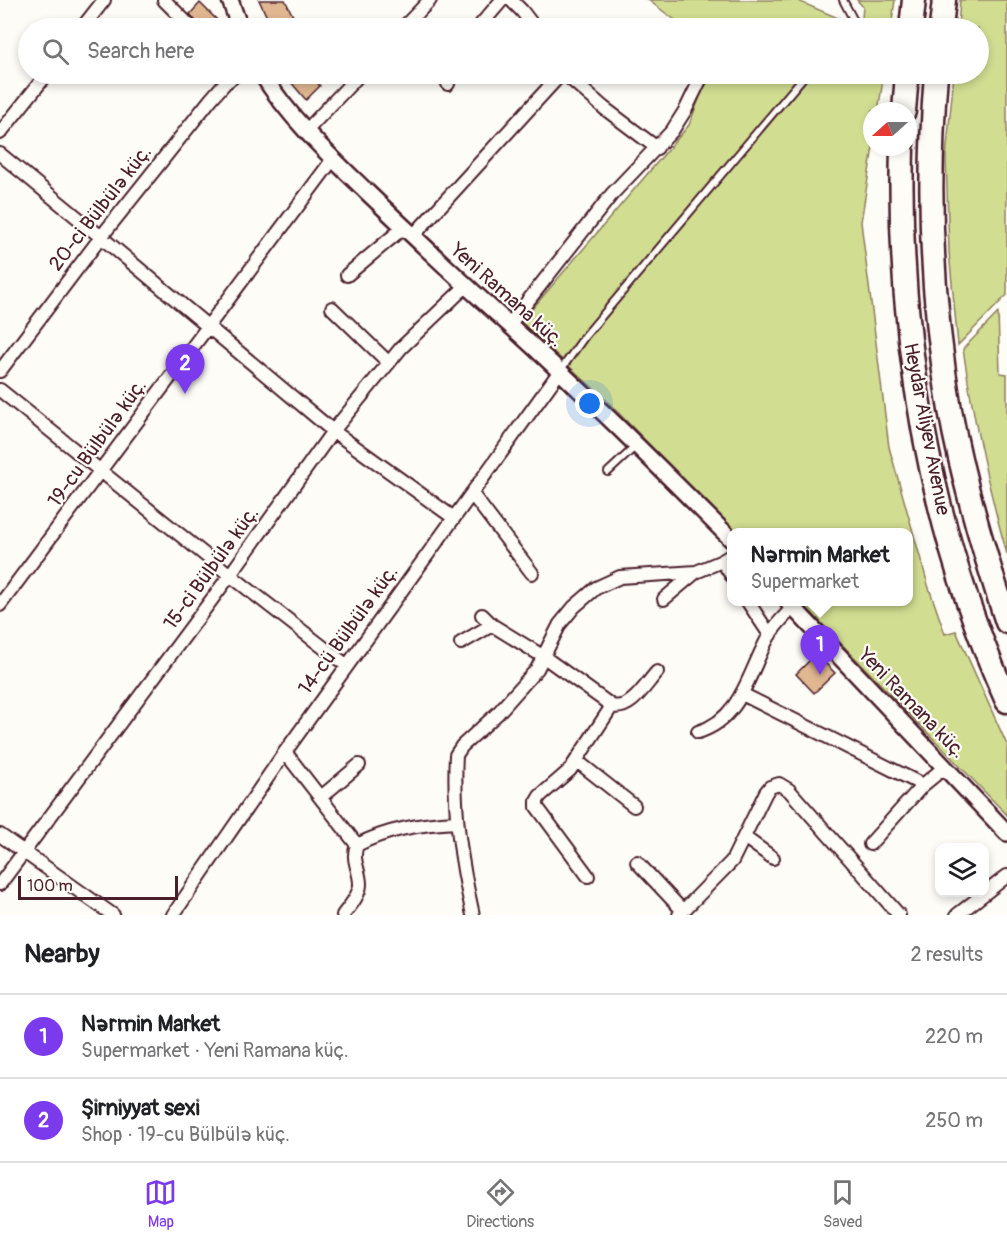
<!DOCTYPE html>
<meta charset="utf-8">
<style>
:root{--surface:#fff;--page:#f2f2f2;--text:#202124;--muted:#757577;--line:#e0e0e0;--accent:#7c3aed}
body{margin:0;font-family:Pangolin,sans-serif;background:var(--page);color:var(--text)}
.controls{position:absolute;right:18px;bottom:18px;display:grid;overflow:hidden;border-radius:12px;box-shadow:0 3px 9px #0003}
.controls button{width:54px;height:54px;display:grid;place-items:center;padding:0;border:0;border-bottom:2px solid var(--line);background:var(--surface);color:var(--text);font:30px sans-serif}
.compass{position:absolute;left:863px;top:102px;width:54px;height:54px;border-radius:50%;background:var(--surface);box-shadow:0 3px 9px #0003;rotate:249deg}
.scale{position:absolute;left:18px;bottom:15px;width:160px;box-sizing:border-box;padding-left:6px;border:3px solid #4a1f2b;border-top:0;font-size:16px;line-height:21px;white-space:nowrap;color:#4a1f2b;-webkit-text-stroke:4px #fdfcf7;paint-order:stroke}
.you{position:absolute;left:590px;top:404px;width:21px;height:21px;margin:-15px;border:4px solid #fff;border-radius:50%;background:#1a73e8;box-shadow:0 0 0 9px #1a73e833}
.badge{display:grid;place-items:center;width:39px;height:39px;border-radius:50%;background:var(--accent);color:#fff;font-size:20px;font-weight:700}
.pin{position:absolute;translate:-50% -50px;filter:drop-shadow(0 2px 3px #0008)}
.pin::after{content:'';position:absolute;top:32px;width:21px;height:18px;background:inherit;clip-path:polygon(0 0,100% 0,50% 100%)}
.popup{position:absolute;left:727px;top:528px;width:186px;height:78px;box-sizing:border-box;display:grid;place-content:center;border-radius:12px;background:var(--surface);filter:drop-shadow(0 2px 4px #0005);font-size:20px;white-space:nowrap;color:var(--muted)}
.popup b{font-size:22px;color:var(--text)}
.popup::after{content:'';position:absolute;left:50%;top:100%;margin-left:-12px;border:12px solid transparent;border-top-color:var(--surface)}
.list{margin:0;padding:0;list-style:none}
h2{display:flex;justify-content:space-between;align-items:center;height:78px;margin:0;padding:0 24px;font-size:26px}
h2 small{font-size:20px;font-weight:400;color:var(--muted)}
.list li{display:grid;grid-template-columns:39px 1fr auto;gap:18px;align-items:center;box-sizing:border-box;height:84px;padding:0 24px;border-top:2px solid var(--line)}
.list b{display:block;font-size:22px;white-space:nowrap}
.list p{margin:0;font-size:20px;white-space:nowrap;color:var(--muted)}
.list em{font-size:20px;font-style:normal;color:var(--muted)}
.icon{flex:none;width:33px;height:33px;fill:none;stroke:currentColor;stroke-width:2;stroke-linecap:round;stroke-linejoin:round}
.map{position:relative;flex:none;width:1007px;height:915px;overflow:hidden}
.search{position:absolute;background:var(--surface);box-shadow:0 3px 9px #0003;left:18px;right:18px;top:18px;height:66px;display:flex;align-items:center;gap:15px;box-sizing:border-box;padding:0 21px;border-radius:33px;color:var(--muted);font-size:22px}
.sheet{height:246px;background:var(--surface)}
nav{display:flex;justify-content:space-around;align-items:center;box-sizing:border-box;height:84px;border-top:2px solid var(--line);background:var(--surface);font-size:16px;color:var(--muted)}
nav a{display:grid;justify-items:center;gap:3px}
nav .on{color:var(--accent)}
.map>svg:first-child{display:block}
</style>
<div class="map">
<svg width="1007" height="915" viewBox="0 0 1007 915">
<rect width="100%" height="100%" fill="#fdfcf7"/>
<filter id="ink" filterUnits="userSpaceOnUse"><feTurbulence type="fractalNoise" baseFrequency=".0167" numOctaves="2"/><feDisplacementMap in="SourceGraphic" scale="12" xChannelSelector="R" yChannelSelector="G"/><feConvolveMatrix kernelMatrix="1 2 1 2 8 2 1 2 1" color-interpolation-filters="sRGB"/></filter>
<g filter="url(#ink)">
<path fill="#d1dd91" stroke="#8e7e5e" stroke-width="1.5" d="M648 0H796L861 28 863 7 857 0H895L891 28H686Z
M960 0H1007V295L958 345 949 252 946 157 954 74H978V28H958Z
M712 74H884L878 111H872L873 147 861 222 889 447 928 585 945 634 956 631 1007 745V815L801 602H908V532H734L607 401 521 322 689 125 702 91Z
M998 313 1000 373 1007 374V554C988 487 973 418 963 349Z"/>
<path fill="#e0b791" stroke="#4a1f2b" stroke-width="1.5" d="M259 0H285L299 28H272Z
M200 3 225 28 200 27 190 14Z
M284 74H310L320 86 306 100Z
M816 654 835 673 814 693 796 674Z"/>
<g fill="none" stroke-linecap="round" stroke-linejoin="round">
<g stroke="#4a1f2b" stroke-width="10">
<path id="service" d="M843 0 853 19 844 28
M560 371 585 336 806 74
M608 472 637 445"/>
</g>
<g stroke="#4a1f2b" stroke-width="16">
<path id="minor" d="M164 0 192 28
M511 0 522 11 535 28
M82 28 104 0
M403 28 430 0
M478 28 502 0
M565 74 604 108 657 148
M448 84 450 74
M306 131 360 74
M0 133 47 74
M0 154 101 237 333 431 454 518
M413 236 561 74
M347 275 403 228
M332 308 389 363
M509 325 612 194 672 131 686 109 703 74
M0 371 101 237 211 99 225 83 237 74
M0 390 230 575 346 665
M472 494 532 573
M722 561 732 576
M664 599 696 572
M748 602 770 635
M0 605 333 159
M482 615 492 625 544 657 612 706C631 711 645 685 657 672
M461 643 492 625
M742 694 923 785
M698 732C742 719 749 671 769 636 775 625 785 616 793 607
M285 752 357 845
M577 761 634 806
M321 797 359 765
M0 835 113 915
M744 837 773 858
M870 844 923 785 945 767
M637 862 683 911
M588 876 537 807V801L540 796 570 770 612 706
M0 884 230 575 333 431 401 348 466 286
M173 915 285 752 560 371
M343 915C349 907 360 895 360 884 360 870 351 860 357 845 388 829 421 824 456 822
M473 915C461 862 453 810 456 755L462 746 498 713 537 669 560 624 574 607 596 588 620 577 696 572 722 561 732 555
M679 915 732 861 766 792 770 787 779 784 789 790 899 915
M957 915 1007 876"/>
</g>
<g stroke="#4a1f2b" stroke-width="20">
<path id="tertiary" d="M230 0 240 28
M262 74C290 119 329 155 367 192 412 235 457 278 503 319 582 390 657 465 732 540
M788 602 1007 833"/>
</g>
<g stroke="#4a1f2b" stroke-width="27">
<path id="motorway" d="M911 28 914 0
M941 28 944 0
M936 74C927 186 931 299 950 410 963 482 984 553 1007 622
M904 111 907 74
M902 147C897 336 929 528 1007 701"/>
</g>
<use href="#service" stroke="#fdfcf7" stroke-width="6"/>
<use href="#minor" stroke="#fdfcf7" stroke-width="12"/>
<use href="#tertiary" stroke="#fdfcf7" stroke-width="15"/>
<use href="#motorway" stroke="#fdfcf7" stroke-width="22"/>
</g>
</g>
<g text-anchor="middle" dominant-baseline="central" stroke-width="4.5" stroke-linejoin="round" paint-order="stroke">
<g font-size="20" fill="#4a1f2b" stroke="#fdfcf7">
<text transform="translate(100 208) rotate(-52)">20-ci Bülbülə küç.</text>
<text transform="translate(507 295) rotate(42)">Yeni Ramana küç.</text>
<text transform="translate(927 429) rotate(79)">Heydar Aliyev Avenue</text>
<text transform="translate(97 443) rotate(-54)">19-cu Bülbülə küç.</text>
<text transform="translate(211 568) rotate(-54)">15-ci Bülbülə küç.</text>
<text transform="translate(348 630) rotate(-54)">14-cü Bülbülə küç.</text>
<text transform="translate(912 703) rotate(46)">Yeni Ramana küç.</text>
</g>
</g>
</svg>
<div class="controls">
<button><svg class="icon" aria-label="layers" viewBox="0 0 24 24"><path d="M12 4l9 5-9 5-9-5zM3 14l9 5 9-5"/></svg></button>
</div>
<svg class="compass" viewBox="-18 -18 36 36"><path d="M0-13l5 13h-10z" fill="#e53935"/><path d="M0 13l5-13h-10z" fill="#757577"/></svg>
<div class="scale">100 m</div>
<div class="you"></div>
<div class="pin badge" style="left:820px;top:675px">1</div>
<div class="popup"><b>Nərmin Market</b>Supermarket</div>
<div class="pin badge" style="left:185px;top:394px">2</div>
<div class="search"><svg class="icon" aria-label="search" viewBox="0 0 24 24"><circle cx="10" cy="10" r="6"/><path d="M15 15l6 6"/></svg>Search here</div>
</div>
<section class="sheet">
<h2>Nearby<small>2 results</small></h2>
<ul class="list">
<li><span class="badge">1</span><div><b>Nərmin Market</b><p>Supermarket · Yeni Ramana küç.</p></div><em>220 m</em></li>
<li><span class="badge">2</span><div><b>Şirniyyat sexi</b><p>Shop · 19-cu Bülbülə küç.</p></div><em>250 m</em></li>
</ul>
</section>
<nav>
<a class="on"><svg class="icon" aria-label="map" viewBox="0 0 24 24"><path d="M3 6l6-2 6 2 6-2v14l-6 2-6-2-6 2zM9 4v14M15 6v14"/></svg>Map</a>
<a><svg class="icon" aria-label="directions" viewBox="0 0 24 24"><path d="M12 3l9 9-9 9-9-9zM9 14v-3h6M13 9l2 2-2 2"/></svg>Directions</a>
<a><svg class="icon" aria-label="saved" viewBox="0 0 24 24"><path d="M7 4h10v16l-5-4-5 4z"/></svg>Saved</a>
</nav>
